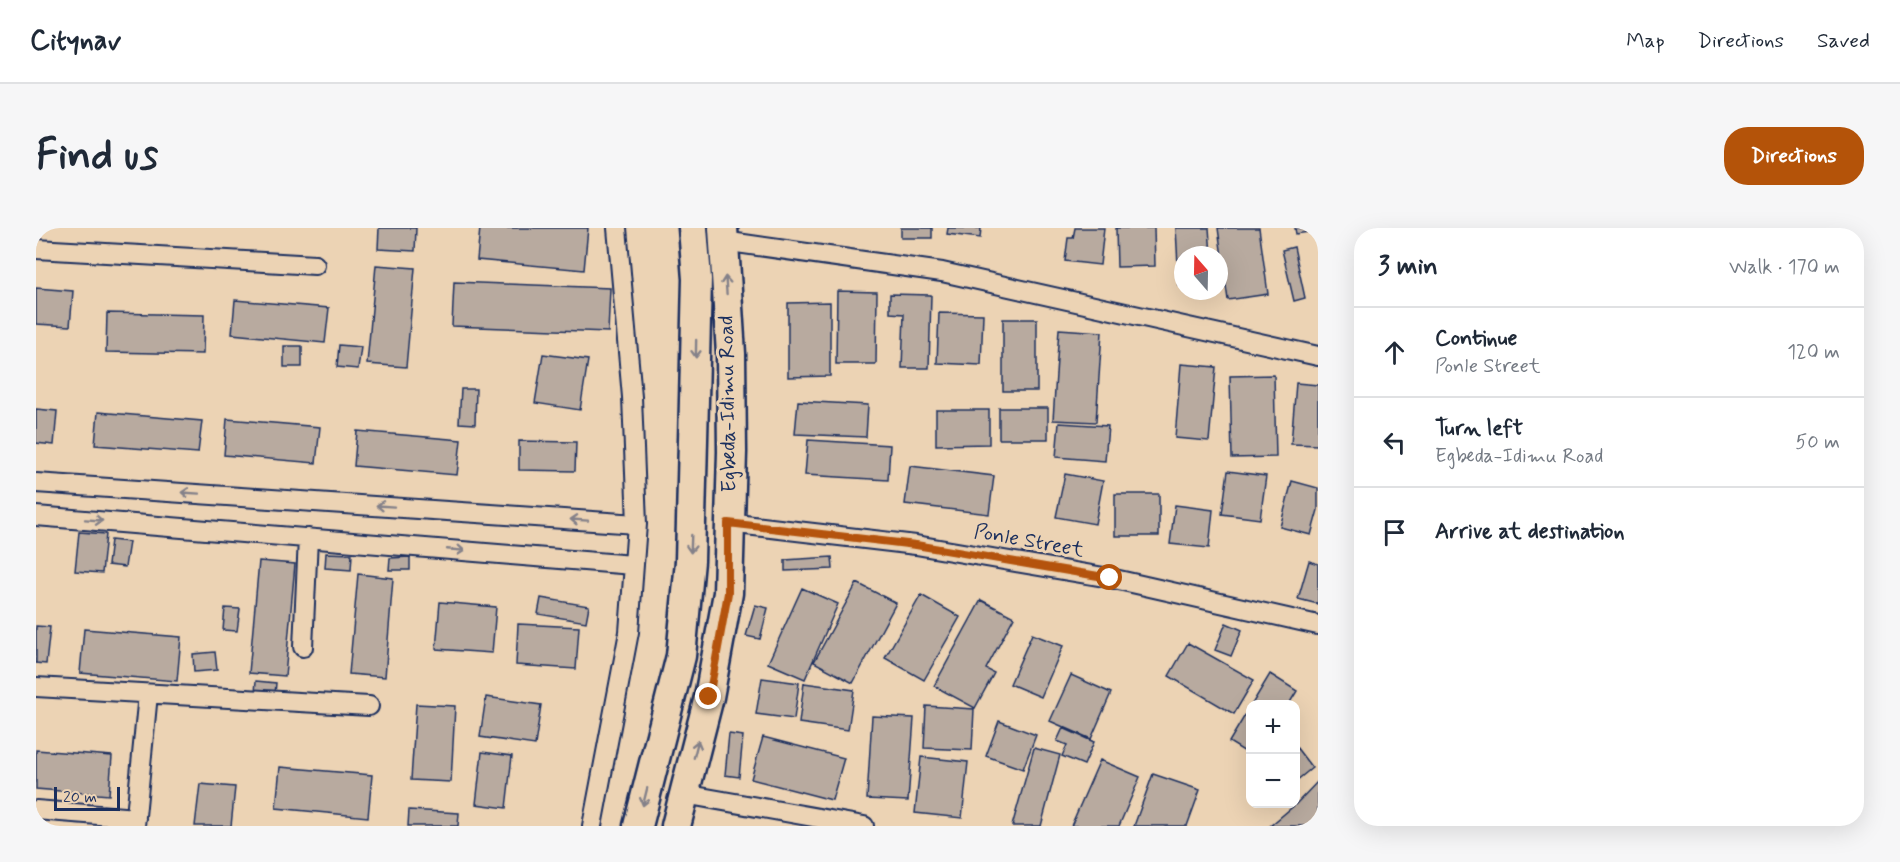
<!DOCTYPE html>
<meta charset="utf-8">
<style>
:root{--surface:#fff;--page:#f6f6f7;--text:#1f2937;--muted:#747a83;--line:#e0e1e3;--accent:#b45309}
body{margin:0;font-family:Mynerve,sans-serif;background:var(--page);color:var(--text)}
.controls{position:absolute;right:18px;bottom:18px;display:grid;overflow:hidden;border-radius:12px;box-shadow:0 6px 24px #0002}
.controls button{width:54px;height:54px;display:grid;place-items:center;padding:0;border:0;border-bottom:2px solid var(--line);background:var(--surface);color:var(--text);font:30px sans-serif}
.compass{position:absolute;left:1138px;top:18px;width:54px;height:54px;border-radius:50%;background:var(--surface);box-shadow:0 6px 24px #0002;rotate:340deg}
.scale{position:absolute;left:18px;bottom:15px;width:66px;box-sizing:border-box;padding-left:6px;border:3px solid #1b2f5e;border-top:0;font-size:16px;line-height:21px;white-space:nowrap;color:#1b2f5e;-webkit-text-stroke:4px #ecd3b4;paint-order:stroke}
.stop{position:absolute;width:18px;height:18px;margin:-14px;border:4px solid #b45309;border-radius:50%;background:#fff}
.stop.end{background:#b45309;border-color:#fff;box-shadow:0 2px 6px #0008}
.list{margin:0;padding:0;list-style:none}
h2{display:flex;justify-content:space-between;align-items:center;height:78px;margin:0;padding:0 24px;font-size:26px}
h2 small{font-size:20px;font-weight:400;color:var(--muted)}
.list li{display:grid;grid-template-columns:39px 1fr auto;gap:18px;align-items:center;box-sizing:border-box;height:90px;padding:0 24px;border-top:2px solid var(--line)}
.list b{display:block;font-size:22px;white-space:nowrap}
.list p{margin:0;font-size:20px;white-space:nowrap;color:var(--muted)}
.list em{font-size:20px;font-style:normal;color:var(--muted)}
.icon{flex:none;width:33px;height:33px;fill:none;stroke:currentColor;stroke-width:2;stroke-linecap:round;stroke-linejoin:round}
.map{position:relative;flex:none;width:1282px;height:598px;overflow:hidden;border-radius:24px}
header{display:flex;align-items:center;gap:36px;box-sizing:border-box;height:84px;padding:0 30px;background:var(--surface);border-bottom:2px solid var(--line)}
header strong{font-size:28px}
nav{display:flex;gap:33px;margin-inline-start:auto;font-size:21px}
.intro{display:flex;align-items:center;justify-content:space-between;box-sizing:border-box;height:144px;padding:0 36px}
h1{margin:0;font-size:42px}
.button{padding:15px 27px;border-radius:24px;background:var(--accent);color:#fff;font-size:21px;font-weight:700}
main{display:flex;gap:36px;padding:0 36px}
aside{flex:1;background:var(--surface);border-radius:24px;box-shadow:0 6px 24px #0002}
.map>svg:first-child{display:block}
</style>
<header>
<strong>Citynav</strong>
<nav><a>Map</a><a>Directions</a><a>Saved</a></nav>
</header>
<div class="intro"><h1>Find us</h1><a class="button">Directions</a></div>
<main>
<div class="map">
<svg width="1282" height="598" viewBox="0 0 1282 598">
<rect width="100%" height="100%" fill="#ecd3b4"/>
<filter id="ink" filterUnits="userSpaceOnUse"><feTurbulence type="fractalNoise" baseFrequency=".0167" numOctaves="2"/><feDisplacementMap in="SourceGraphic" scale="12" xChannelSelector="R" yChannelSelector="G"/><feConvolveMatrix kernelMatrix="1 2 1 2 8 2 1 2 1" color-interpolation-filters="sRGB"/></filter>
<g filter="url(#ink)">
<path fill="#b8aa9f" stroke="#1b2f5e" stroke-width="1.5" d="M343 0H380L379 23 342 21Z
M444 0H552L548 42 441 32Z
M865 0H896V10H865Z
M912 0H945L944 10 911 6Z
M1039 0H1068L1064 37 1029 33 1032 10H1037Z
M1080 0H1118L1119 38 1081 39Z
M1140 0H1173L1175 27H1147V57H1143Z
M1182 0H1223L1232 66 1192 72Z
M1259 0H1279V3L1260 6Z
M1258 19 1269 70 1258 73 1246 22Z
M340 37 379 40 370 139 331 136Z
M418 54 574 60 572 104 416 98Z
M0 60 37 63 34 98 0 96Z
M801 63 841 64 840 136H800Z
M854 66 895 67 893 140H866L868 86 854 85Z
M199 72 293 80 289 115 196 106Z
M794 74V148L752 149V75Z
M71 85 168 87 167 126 70 124Z
M903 85 947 86 945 137 901 135Z
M967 91H1001V163H967Z
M1023 101 1066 104 1060 194 1017 192Z
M303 117 325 119 322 141 301 139Z
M248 118H266V139H248Z
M507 126 552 132 544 182 499 175Z
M1145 136 1180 139 1173 213 1139 210Z
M1238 147 1240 229 1196 230 1194 148Z
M1260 155 1282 157V217L1255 216Z
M425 161H440L439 196 423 195Z
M762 173 832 177 830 209 759 206Z
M963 180H1012V211H963Z
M0 181 21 183 18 217 0 215Z
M900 182H953V216L900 217Z
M62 184 166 193 162 225 59 217Z
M191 191 284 199 280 235 188 227Z
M1023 195 1072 198 1069 233 1020 229Z
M321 203 425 212 421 247 318 238Z
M772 212 854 217 852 252 769 247Z
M483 213 540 214 539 243 483 242Z
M874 238 958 248 953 286 869 276Z
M1192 243 1230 248 1224 291 1186 286Z
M1029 246 1067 253 1059 296 1020 289Z
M1256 253 1282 260V282L1275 307 1244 299Z
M1079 266H1123V308H1079Z
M1139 277 1177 282 1173 320 1134 316Z
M43 304 70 306 66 345 39 343Z
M75 312 93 314 89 339 72 337Z
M290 325 316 326 315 342 289 340Z
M374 329V342H353L354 330Z
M796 329 797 341 749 343V332Z
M223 333 259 336 249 448 213 445Z
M1273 333 1282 336V376L1262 371Z
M322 346 357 350 349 449 313 446Z
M821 355 860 375 817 455 778 434Z
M766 360 802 376 769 451 732 435Z
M885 367 924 389 888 452 849 430Z
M505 370 553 378 550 394 502 386Z
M945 372 978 389 950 441 958 445 939 480 898 458Z
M404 374 460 379 456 425 400 421Z
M719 377 732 380 724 411 710 408Z
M189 380 204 381 201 403 187 402Z
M1190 395 1206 402 1195 428 1179 422Z
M482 396 543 399 540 441 480 437Z
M0 398 14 399 10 436 0 435Z
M48 401 145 409 141 453 44 445Z
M996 406 1027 418 1005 469 974 456Z
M1152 415 1218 452 1198 486 1133 448Z
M179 424 181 442 158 444 157 426Z
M1234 446 1261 463 1253 476H1216Z
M1035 447 1075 465 1055 511 1014 493Z
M726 450 763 455 758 491 720 486Z
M220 453 240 455 239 466 219 464Z
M768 455 818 462 812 502 763 495Z
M450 469 505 477 499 517 444 509Z
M380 476 419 478 415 554 375 552Z
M890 478 938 481 936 522 888 520Z
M1214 479V527L1193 514Z
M836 488 878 490 872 573 831 571Z
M963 493 1000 507 987 541 950 528Z
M1027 500 1058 514 1048 537 1026 528 1031 517 1021 513Z
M693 506 707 508 703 549 689 547Z
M727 509 808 530 796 572 715 551Z
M1260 519 1276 540 1260 553Z
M998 520 1024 527 1005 598H976Z
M0 522 76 528 73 567 0 561Z
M446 524 476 528 470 580 440 576Z
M885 529 932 534 926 590 879 585Z
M1064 532 1104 549 1083 598H1035Z
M244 539 336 547 332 589 240 580Z
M1117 546 1164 562 1151 598H1098Z
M1282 553V598H1234L1260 576Z
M164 556 199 559 195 598H159Z
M373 582 423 585 422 598H372Z"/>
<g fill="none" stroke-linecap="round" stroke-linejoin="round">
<g stroke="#1b2f5e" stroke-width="22">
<path id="street" d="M687 13 906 44 1282 128
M0 21 279 37
M0 255 601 296
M0 288 597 337
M692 295 880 317 1074 350 1282 397
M267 419 272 310
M0 459 333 478
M648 566 828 598
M0 582 100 590
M99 598 112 466
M556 598 593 404 601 296 596 169 581 0"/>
</g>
<g stroke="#1b2f5e" stroke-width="33">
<path id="primary" d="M602 598 645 428 654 333 661 51 657 0
M640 598 673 469 692 365 696 224 695 126 687 0"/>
</g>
<use href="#street" stroke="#ecd3b4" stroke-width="18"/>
<use href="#primary" stroke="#ecd3b4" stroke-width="28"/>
</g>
<defs><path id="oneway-shaft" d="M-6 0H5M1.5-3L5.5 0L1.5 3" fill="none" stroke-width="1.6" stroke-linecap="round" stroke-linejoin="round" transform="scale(1.5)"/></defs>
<g stroke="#848189">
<use href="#oneway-shaft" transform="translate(690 57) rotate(-94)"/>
<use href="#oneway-shaft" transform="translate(660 121) rotate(91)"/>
<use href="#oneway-shaft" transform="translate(154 265) rotate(-176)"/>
<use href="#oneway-shaft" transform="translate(349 278) rotate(-176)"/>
<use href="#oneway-shaft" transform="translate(58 292) rotate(4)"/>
<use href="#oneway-shaft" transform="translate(543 292) rotate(-176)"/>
<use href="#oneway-shaft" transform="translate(655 316) rotate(92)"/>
<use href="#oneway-shaft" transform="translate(420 322) rotate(5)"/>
<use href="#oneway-shaft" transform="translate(660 521) rotate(-76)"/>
<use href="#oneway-shaft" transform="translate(609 569) rotate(104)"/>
</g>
</g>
<g fill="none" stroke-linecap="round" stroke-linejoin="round" filter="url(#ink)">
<path stroke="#b45309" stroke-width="8" d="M673 469 692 365V295L880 317 1074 350"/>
</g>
<g text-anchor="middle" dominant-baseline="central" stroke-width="6" stroke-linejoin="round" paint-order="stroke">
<g font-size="21" fill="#1b2f5e" stroke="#ecd3b4">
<text transform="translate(692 176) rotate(-91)">Egbeda-Idimu Road</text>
<text transform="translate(993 313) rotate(10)">Ponle Street</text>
</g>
</g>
</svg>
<div class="controls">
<button>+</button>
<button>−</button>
</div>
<svg class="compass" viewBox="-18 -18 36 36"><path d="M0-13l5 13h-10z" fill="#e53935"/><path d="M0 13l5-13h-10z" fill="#747a83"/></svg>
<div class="scale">20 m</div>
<div class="stop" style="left:1074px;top:350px"></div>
<div class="stop end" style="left:673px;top:469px"></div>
</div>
<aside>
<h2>3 min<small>Walk · 170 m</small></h2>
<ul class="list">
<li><svg class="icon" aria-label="ahead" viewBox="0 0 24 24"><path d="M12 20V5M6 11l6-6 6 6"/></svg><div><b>Continue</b><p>Ponle Street</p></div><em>120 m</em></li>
<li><svg class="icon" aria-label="left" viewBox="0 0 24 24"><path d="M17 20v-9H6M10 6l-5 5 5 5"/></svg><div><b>Turn left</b><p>Egbeda-Idimu Road</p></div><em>50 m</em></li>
<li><svg class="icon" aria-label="arrive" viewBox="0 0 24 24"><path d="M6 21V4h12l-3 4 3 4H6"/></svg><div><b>Arrive at destination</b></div></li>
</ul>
</aside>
</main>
